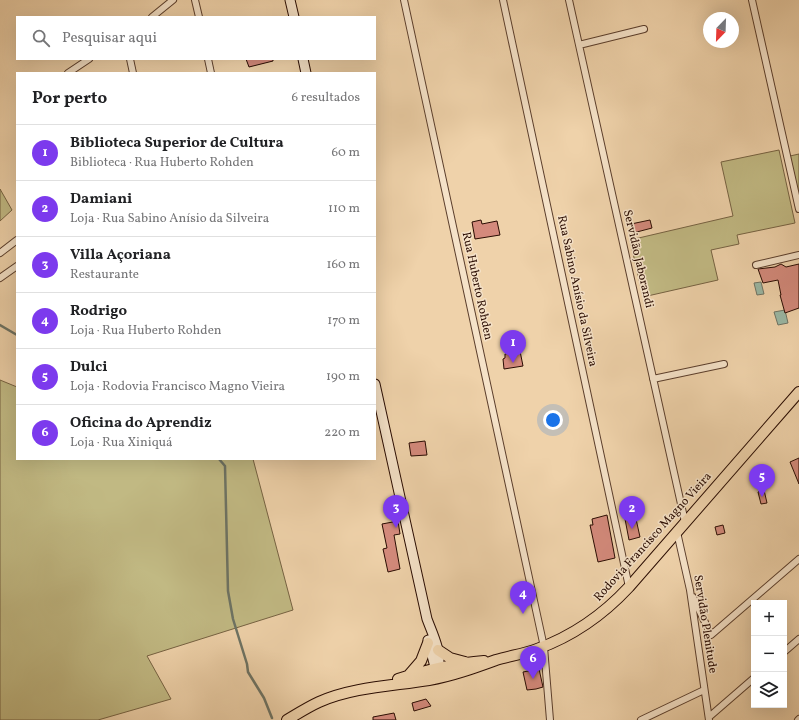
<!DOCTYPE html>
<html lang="pt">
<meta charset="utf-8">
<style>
:root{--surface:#fff;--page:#f2f2f2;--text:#202124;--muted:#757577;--line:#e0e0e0;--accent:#7c3aed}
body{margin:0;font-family:Vollkorn,serif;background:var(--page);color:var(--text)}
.controls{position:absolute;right:12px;bottom:12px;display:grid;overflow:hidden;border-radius:0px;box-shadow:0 4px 16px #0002}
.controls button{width:36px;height:36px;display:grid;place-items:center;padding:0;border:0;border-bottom:1px solid var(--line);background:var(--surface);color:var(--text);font:20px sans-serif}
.compass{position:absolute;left:703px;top:12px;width:36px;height:36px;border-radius:50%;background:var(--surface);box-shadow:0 4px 16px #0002;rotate:203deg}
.you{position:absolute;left:553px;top:420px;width:14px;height:14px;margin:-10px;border:3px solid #fff;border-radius:50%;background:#1a73e8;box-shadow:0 0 0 6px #1a73e833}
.badge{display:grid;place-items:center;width:26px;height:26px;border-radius:50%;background:var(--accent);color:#fff;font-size:13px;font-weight:700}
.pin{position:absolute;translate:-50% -33px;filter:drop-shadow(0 1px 2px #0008)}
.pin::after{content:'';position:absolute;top:21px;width:14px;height:12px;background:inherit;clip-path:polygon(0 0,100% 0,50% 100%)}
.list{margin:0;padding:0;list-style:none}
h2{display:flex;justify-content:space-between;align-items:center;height:52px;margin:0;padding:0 16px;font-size:17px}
h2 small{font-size:13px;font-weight:400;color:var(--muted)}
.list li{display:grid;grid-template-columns:26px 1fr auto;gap:12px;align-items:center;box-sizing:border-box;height:56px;padding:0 16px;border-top:1px solid var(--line)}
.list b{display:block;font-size:15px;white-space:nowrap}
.list p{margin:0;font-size:13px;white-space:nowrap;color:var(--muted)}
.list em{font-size:13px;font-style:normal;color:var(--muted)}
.icon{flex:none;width:22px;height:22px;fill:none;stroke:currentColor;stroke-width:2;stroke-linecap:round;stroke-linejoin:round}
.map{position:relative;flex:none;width:799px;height:720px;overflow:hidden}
.search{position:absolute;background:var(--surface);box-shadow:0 4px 16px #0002;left:16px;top:16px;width:360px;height:44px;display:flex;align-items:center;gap:10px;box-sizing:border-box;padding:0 14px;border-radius:0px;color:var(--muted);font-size:15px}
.panel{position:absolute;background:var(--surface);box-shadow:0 4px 16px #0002;left:16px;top:72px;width:360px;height:388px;border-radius:0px}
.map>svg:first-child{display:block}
</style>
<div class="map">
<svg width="799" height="720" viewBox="0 0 799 720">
<rect width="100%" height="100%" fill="#efd2aa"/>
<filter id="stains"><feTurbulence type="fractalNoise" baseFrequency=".005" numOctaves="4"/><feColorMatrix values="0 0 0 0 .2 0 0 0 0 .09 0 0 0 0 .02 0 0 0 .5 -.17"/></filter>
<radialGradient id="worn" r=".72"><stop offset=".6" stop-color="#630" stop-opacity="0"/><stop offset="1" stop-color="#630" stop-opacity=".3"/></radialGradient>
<path fill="#c1b983" stroke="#766242" d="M779 150 795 223 737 235 739 244 711 250 718 280 643 297 630 240 733 216 721 162Z
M799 154V192H798L790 156Z
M0 189 12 210 0 221Z
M0 380 17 387V459H253L293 610 147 656 171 699 98 720H0Z"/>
<path fill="#9ab8a5" stroke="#6d7364" d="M761 282 764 294 757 295 754 283Z
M785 310 788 323 778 325 774 312Z"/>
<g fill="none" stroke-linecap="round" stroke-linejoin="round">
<path stroke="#6d7364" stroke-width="2.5" d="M0 325 17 335
M219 459 225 466 228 591 233 619 247 664 248 672 264 698 272 718"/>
</g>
<path fill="#d48a7c" stroke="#2a0c02" d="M246 59H273V61L249 67Z
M481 220 482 224 497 221 500 235 475 239 472 222Z
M650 220 652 228 633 233 631 224Z
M781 264 786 267 799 264V308L785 313 780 295H781L778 280 763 283 758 269 775 267Z
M520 351 523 366 504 369 503 359 505 358V354Z
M425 441 427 455 411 456 409 443Z
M799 458V484L790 462Z
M764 490 767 503 761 504 758 492Z
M607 515 615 558 598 562 590 525H593L592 519Z
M633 518 634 520 636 519 640 537 629 540 625 519Z
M398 521 400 534 394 535 400 569 388 572 383 549 387 548 382 524Z
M723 525 725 533 717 535 715 527Z
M539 669 543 687 536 689 527 690 523 672Z
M426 699 431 706 414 711 412 703Z
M394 713 396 720H373V717Z"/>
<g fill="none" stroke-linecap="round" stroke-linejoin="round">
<g stroke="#5b3e2c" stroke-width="8">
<path id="minor" d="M195 0 199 17
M404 0 544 647 550 720
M503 0 629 587
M569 0 685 522
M752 0 799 209
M152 17 173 0
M579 45 644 29
M130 59 133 73
M208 59 211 73
M68 73 89 59
M0 253 17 240
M756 265 799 255
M0 278 17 266
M653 379 724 364
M677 532 690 590 709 720
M693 597 711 635 799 559
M784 652 799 639
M709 717 754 678
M641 720 704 690
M798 720 799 719"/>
</g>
<g stroke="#2a0c02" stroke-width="11">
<path id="secondary" d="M290 0 294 17
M303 59 306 73
M375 384 427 619C433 635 442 652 438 669
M428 640 434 663 438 669"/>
</g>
<g stroke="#2a0c02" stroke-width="12">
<path id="primary" d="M438 650 450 658 465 662
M408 676 421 661 428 643
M398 679C423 671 457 663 484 661
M287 720C297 714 308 707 319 702 353 687 392 686 429 680 452 676 474 668 496 660 509 656 524 654 537 649 573 636 603 615 629 587L799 392"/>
</g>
<use href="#minor" stroke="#f5e2c8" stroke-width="6"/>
<use href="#secondary" stroke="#f5e2c8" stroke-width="9"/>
<use href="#primary" stroke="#efd2aa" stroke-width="10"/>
</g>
<g text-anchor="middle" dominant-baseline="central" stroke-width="3" stroke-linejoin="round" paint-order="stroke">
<g font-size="12" fill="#2a0c02" stroke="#f5e2c8">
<text transform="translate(638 259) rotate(77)">Servidão Jaborandi</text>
<text transform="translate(477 286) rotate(78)">Rua Huberto Rohden</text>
<text transform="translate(577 291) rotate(78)">Rua Sabino Anísio da Silveira</text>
<text transform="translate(653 537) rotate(-48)">Rodovia Francisco Magno Vieira</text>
<text transform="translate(705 624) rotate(81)">Servidão Plenitude</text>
</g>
</g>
<rect width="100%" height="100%" filter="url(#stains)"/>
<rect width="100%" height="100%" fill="url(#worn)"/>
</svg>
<div class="controls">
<button>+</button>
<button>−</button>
<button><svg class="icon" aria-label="layers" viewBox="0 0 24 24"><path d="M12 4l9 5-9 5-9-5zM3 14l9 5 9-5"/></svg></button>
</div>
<svg class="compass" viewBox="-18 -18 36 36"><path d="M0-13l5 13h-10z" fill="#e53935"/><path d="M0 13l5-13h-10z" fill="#757577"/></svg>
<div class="you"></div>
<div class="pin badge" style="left:513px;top:363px">1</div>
<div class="pin badge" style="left:632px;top:529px">2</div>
<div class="pin badge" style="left:396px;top:528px">3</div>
<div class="pin badge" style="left:523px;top:614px">4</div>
<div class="pin badge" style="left:762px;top:497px">5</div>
<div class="pin badge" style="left:533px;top:679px">6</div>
<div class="search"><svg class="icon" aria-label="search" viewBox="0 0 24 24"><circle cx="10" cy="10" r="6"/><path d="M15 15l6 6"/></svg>Pesquisar aqui</div>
<section class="panel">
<h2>Por perto<small>6 resultados</small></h2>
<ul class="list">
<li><span class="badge">1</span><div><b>Biblioteca Superior de Cultura</b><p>Biblioteca · Rua Huberto Rohden</p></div><em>60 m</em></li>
<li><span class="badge">2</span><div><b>Damiani</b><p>Loja · Rua Sabino Anísio da Silveira</p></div><em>110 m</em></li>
<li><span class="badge">3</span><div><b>Villa Açoriana</b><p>Restaurante</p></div><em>160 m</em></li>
<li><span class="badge">4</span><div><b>Rodrigo</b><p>Loja · Rua Huberto Rohden</p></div><em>170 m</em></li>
<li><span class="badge">5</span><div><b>Dulci</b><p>Loja · Rodovia Francisco Magno Vieira</p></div><em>190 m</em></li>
<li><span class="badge">6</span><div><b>Oficina do Aprendiz</b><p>Loja · Rua Xiniquá</p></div><em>220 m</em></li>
</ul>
</section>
</div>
